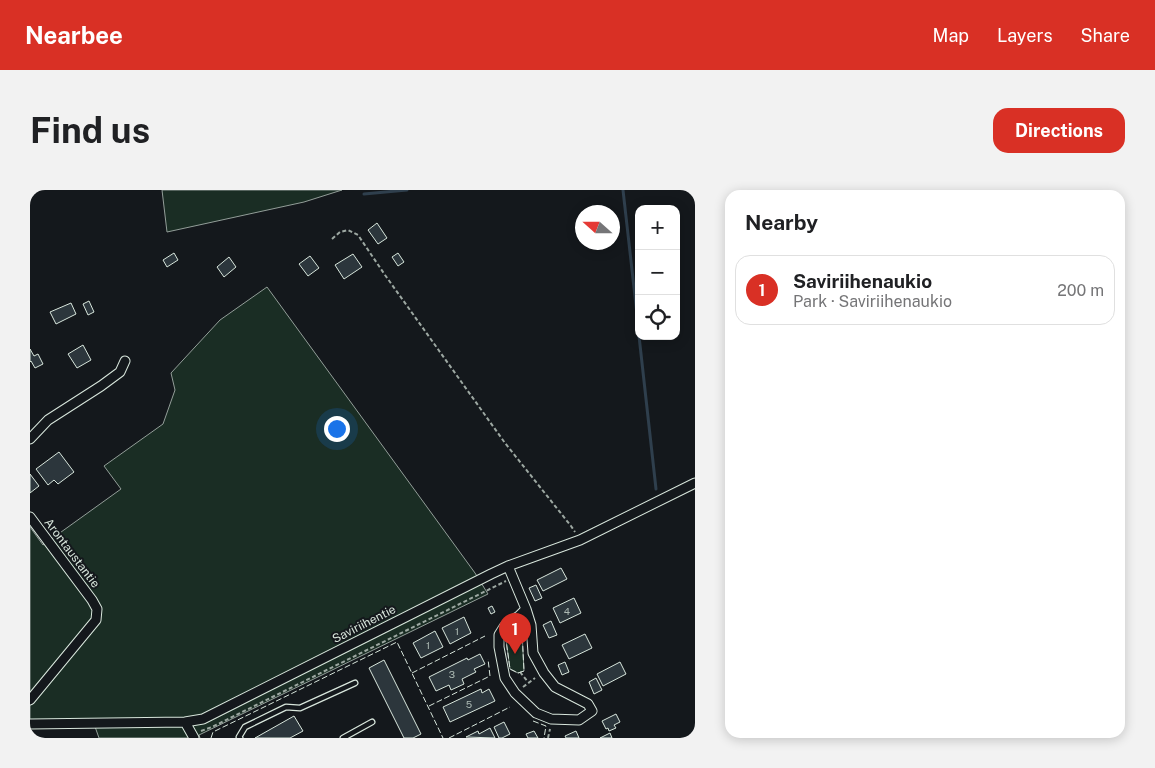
<!DOCTYPE html>
<meta charset="utf-8">
<style>
:root{--surface:#fff;--page:#f2f2f2;--text:#202124;--muted:#757577;--line:#e0e0e0;--accent:#d93025}
body{margin:0;font-family:"Public Sans",sans-serif;background:var(--page);color:var(--text)}
.controls{position:absolute;right:15px;top:15px;display:grid;overflow:hidden;border-radius:10px;box-shadow:0 2px 12px #0003}
.controls button{width:45px;height:45px;display:grid;place-items:center;padding:0;border:0;border-bottom:1px solid var(--line);background:var(--surface);color:var(--text);font:25px sans-serif}
.compass{position:absolute;left:545px;top:15px;width:45px;height:45px;border-radius:50%;background:var(--surface);box-shadow:0 2px 12px #0003;rotate:291deg}
.you{position:absolute;left:306px;top:238px;width:18px;height:18px;margin:-12px;border:4px solid #fff;border-radius:50%;background:#1a73e8;box-shadow:0 0 0 8px #1a73e833}
.badge{display:grid;place-items:center;width:32px;height:32px;border-radius:50%;background:var(--accent);color:#fff;font-size:16px;font-weight:700}
.pin{position:absolute;translate:-50% -41px;filter:drop-shadow(0 1px 2px #0008)}
.pin::after{content:'';position:absolute;top:26px;width:18px;height:15px;background:inherit;clip-path:polygon(0 0,100% 0,50% 100%)}
.list{margin:0;padding:0;list-style:none}
h2{display:flex;justify-content:space-between;align-items:center;height:65px;margin:0;padding:0 20px;font-size:21px}
h2 small{font-size:16px;font-weight:400;color:var(--muted)}
.list li{display:grid;grid-template-columns:32px 1fr auto;gap:15px;align-items:center;box-sizing:border-box;height:70px;margin:0 10px 10px;padding:0 10px;border:1px solid var(--line);border-radius:15px}
.list b{display:block;font-size:19px;white-space:nowrap}
.list p{margin:0;font-size:16px;white-space:nowrap;color:var(--muted)}
.list em{font-size:16px;font-style:normal;color:var(--muted)}
.icon{flex:none;width:28px;height:28px;fill:none;stroke:currentColor;stroke-width:2;stroke-linecap:round;stroke-linejoin:round}
.map{position:relative;flex:none;width:665px;height:548px;overflow:hidden;border-radius:15px}
header{display:flex;align-items:center;gap:30px;box-sizing:border-box;height:70px;padding:0 25px;background:var(--accent);color:#fff}
header strong{font-size:24px}
nav{display:flex;gap:28px;margin-inline-start:auto;font-size:18px}
.intro{display:flex;align-items:center;justify-content:space-between;box-sizing:border-box;height:120px;padding:0 30px}
h1{margin:0;font-size:35px}
.button{padding:12px 22px;border-radius:15px;background:var(--accent);color:#fff;font-size:18px;font-weight:700}
main{display:flex;gap:30px;padding:0 30px}
aside{flex:1;background:var(--surface);border-radius:15px;box-shadow:0 2px 12px #0003}
.map>svg:first-child{display:block}
</style>
<header>
<strong>Nearbee</strong>
<nav><a>Map</a><a>Layers</a><a>Share</a></nav>
</header>
<div class="intro"><h1>Find us</h1><a class="button">Directions</a></div>
<main>
<div class="map">
<svg width="665" height="548" viewBox="0 0 665 548">
<rect width="100%" height="100%" fill="#14181c"/>
<path fill="#1a2d24" stroke="#939e99" d="M132 0H312L274 12 137 42Z
M237 97 445 383 458 404 169 545 170 548H69L63 531 0 532V337L13 355 91 299 74 276 133 234 145 200 141 183 190 130Z
M482 436 492 442 494 481 488 483 480 479 476 450 477 439Z"/>
<g fill="none" stroke-linecap="round" stroke-linejoin="round">
<path stroke="#2f3f4d" stroke-width="3" d="M593 0 609 142
M334 4 377 0
M609 146 626 299"/>
</g>
<path fill="#2c363c" stroke="#d8e6dc" d="M347 33 357 48 348 54 338 40Z
M144 63 148 70 137 77 133 70Z
M368 63 374 72 368 76 362 67Z
M323 64 332 77 314 89 305 75Z
M280 66 289 78 278 86 269 74Z
M199 67 206 77 194 87 187 77Z
M59 111 64 122 58 125 53 114Z
M41 113 46 124 26 134 20 122Z
M53 155 61 170 47 178 38 164Z
M0 159 4 166 8 164 13 174 5 178 1 171 0 172Z
M29 262 44 282 28 294 24 290 18 295 6 279Z
M0 284 9 296 0 303Z
M531 378 537 389 513 401 507 390Z
M506 395 512 408 505 411 499 398Z
M544 408 551 423 530 433 523 418Z
M462 416 465 422 461 424 458 418Z
M434 427 441 443 420 454 412 438Z
M521 431 527 445 519 448 513 435Z
M405 441 413 457 391 468 383 453Z
M555 444 562 458 539 469 532 455Z
M450 464 455 474 444 479 446 482 432 489 434 494 421 500 419 495 406 501 399 487 437 468 438 470Z
M354 470 391 544 383 548H374L339 478Z
M535 472 539 482 532 485 528 475Z
M590 472 596 484 573 496 567 484Z
M566 488 572 500 564 504 559 492Z
M451 499 452 503 459 499 465 511 420 532 413 517Z
M586 524 590 532 584 535 586 538 579 541 578 538 576 539 572 531Z
M264 526 273 541 260 548H225Z
M474 532 480 544 472 548H469L464 537Z
M460 538 465 548 436 547 448 541 449 544Z
M504 541 508 548H498L496 544Z
M546 541 549 548H536L535 546Z
M580 543 582 548H570Z"/>
<g fill="none" stroke-linecap="round" stroke-linejoin="round">
<g stroke="#d8e6dc" stroke-width="7">
<path id="service" d="M210 548 209 547 215 537 256 517 270 518 325 493
M313 548 342 532"/>
</g>
<g stroke="#d8e6dc" stroke-width="11">
<path id="minor" d="M0 249 18 230 71 196 90 182 95 171
M0 327 62 410 67 419 66 430 0 510
M478 376 496 419 489 426 479 432 474 437 469 445V457L475 488 485 503 506 523 521 529 549 530 562 521 558 514 525 497 514 483 503 463 501 435 496 419
M155 532 164 548
M0 534 155 532 173 529 461 384 478 376 550 350 665 293"/>
</g>
<path stroke="#9da8a2" stroke-width="2" stroke-dasharray="4 2.5" stroke-linecap="butt" d="M302 49 310 42 318 40 328 45 355 85 475 253 541 336 545 342
M490 482 498 492
M493 497 505 488
M171 541 182 537 476 391
M518 548 520 539"/>
<use href="#service" stroke="#14181c" stroke-width="4.5"/>
<use href="#minor" stroke="#14181c" stroke-width="9"/>
<path stroke="#d8e6dc" stroke-width="1" stroke-dasharray="6 2.5" stroke-linecap="butt" d="M482 436 492 442 494 481 488 483 480 479 476 450 477 439Z
M382 483 455 446
M399 516 460 486 458 469
M503 531 516 536 514 548
M181 548 183 542 367 452 413 548
M419 548 480 517"/>
</g>
<g text-anchor="middle" dominant-baseline="central" stroke-width="4" stroke-linejoin="round" paint-order="stroke">
<g font-size="10" fill="#adbab4">
<text x="537" y="421">4</text>
<text x="427" y="441">1</text>
<text x="398" y="455">1</text>
<text x="422" y="484">3</text>
<text x="439" y="514">5</text>
</g>
<g font-size="12" fill="#d8e6dc" stroke="#14181c">
<text transform="translate(42 363) rotate(53)">Arontaustantie</text>
<text transform="translate(334 434) rotate(-27)">Saviriihentie</text>
</g>
</g>
</svg>
<div class="controls">
<button>+</button>
<button>−</button>
<button><svg class="icon" aria-label="locate" viewBox="0 0 24 24"><circle cx="12" cy="12" r="6"/><path d="M12 2v4M12 18v4M2 12h4M18 12h4"/></svg></button>
</div>
<svg class="compass" viewBox="-18 -18 36 36"><path d="M0-13l5 13h-10z" fill="#e53935"/><path d="M0 13l5-13h-10z" fill="#757577"/></svg>
<div class="you"></div>
<div class="pin badge" style="left:485px;top:464px">1</div>
</div>
<aside>
<h2>Nearby<small></small></h2>
<ul class="list">
<li><span class="badge">1</span><div><b>Saviriihenaukio</b><p>Park · Saviriihenaukio</p></div><em>200 m</em></li>
</ul>
</aside>
</main>
